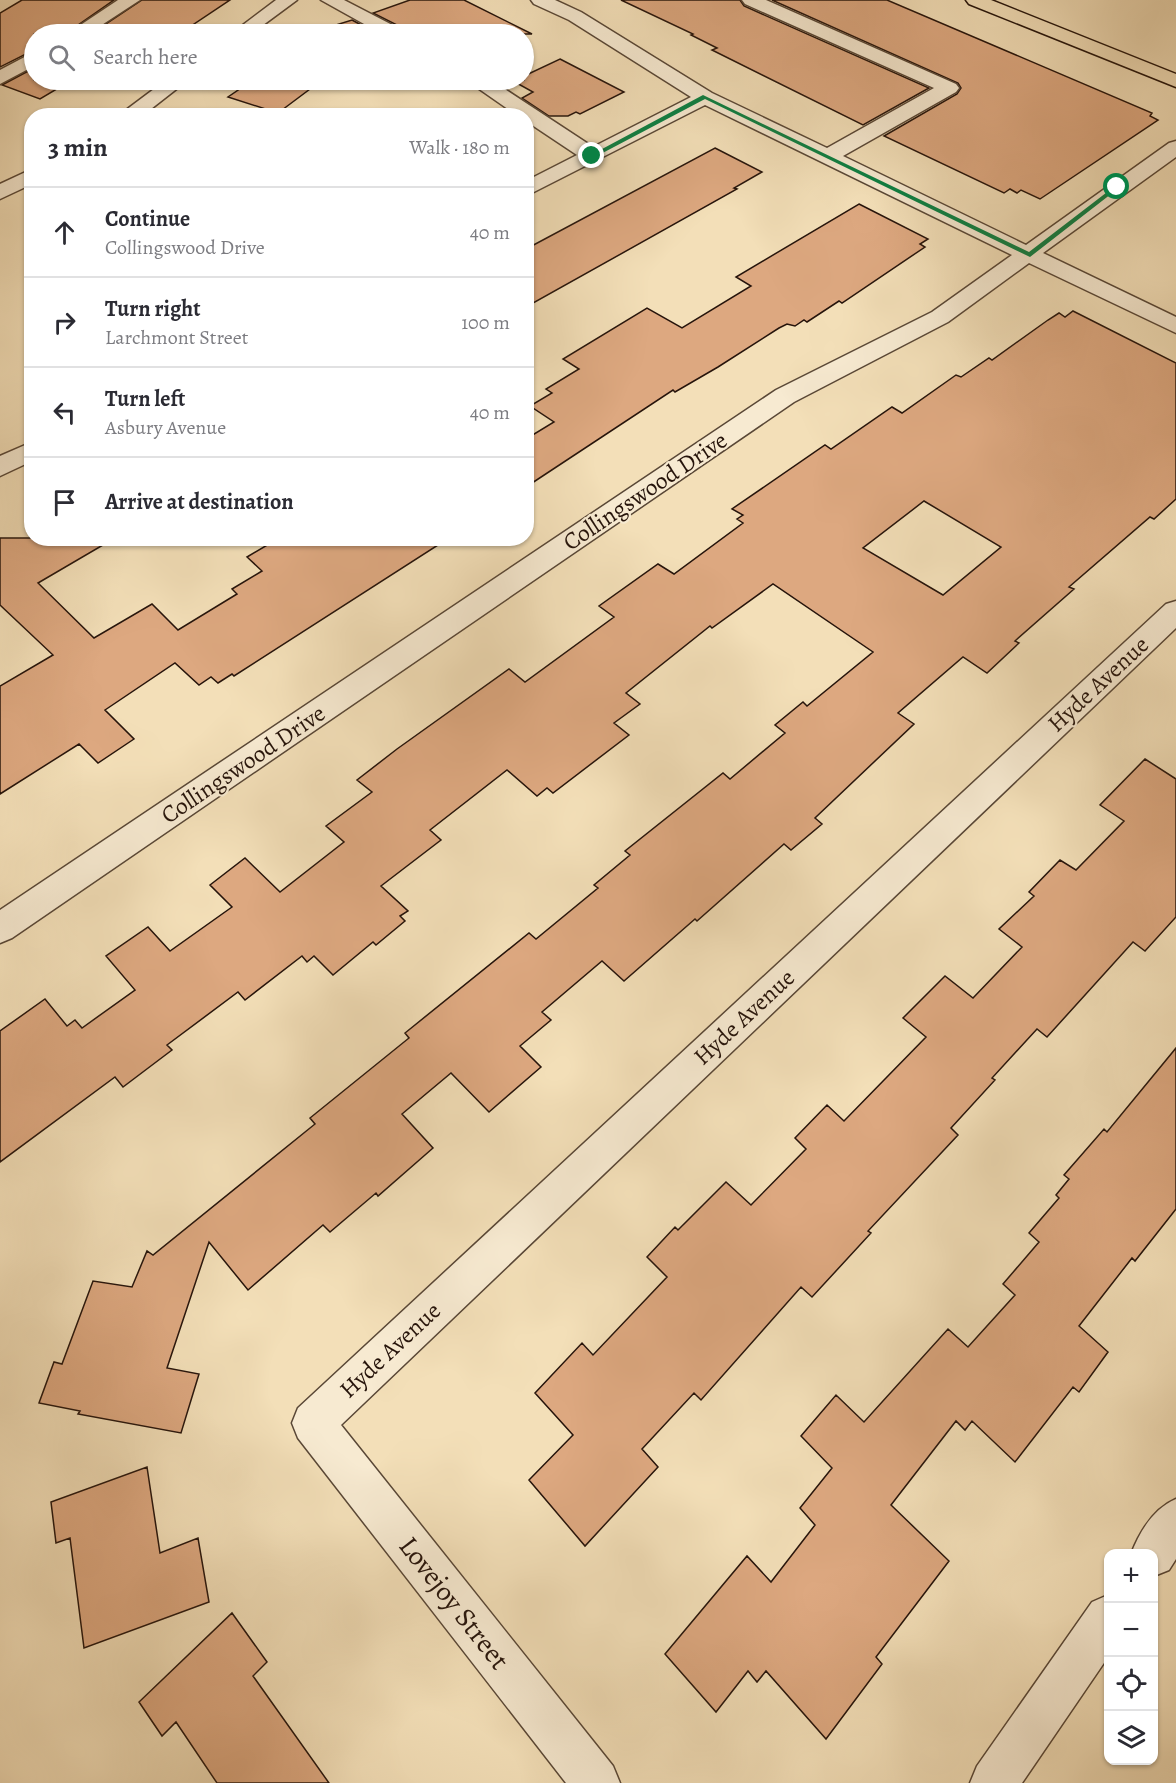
<!DOCTYPE html>
<meta charset="utf-8">
<style>
:root{--surface:#fff;--page:#f2f2f3;--text:#2b2b33;--muted:#7c7c81;--line:#e1e1e2}
body{margin:0;font-family:Alegreya,serif;background:var(--page);color:var(--text)}
.controls{position:absolute;right:18px;bottom:18px;display:grid;overflow:hidden;border-radius:12px;box-shadow:0 2px 4px #0004}
.controls button{width:54px;height:54px;display:grid;place-items:center;padding:0;border:0;border-bottom:2px solid var(--line);background:var(--surface);color:var(--text);font:30px sans-serif}
.stop{position:absolute;width:18px;height:18px;margin:-14px;border:4px solid #0b8043;border-radius:50%;background:#fff}
.stop.end{background:#0b8043;border-color:#fff;box-shadow:0 2px 6px #0008}
.list{margin:0;padding:0;list-style:none}
h2{display:flex;justify-content:space-between;align-items:center;height:78px;margin:0;padding:0 24px;font-size:26px}
h2 small{font-size:20px;font-weight:400;color:var(--muted)}
.list li{display:grid;grid-template-columns:39px 1fr auto;gap:18px;align-items:center;box-sizing:border-box;height:90px;padding:0 24px;border-top:2px solid var(--line)}
.list b{display:block;font-size:22px;white-space:nowrap}
.list p{margin:0;font-size:20px;white-space:nowrap;color:var(--muted)}
.list em{font-size:20px;font-style:normal;color:var(--muted)}
.icon{flex:none;width:33px;height:33px;fill:none;stroke:currentColor;stroke-width:2;stroke-linecap:round;stroke-linejoin:round}
.map{position:relative;flex:none;width:1176px;height:1783px;overflow:hidden}
.search{position:absolute;background:var(--surface);box-shadow:0 2px 4px #0004;left:24px;top:24px;width:510px;height:66px;display:flex;align-items:center;gap:15px;box-sizing:border-box;padding:0 21px;border-radius:33px;color:var(--muted);font-size:22px}
.panel{position:absolute;background:var(--surface);box-shadow:0 2px 4px #0004;left:24px;top:108px;width:510px;height:438px;border-radius:24px}
.map>svg:first-child{display:block}
</style>
<div class="map">
<svg width="1176" height="1783" viewBox="0 0 1176 1783">
<rect width="100%" height="100%" fill="#f3dfb8"/>
<filter id="stains"><feTurbulence type="fractalNoise" baseFrequency=".00333" numOctaves="4"/><feColorMatrix values="0 0 0 0 .2 0 0 0 0 .09 0 0 0 0 .02 0 0 0 .5 -.17"/></filter>
<radialGradient id="worn" r=".72"><stop offset=".6" stop-color="#630" stop-opacity="0"/><stop offset="1" stop-color="#630" stop-opacity=".3"/></radialGradient>
<path fill="#dda880" stroke="#26140b" stroke-width="1.5" fill-rule="evenodd" d="M22 0H114L65 34H34V50L0 67V13Z
M142 0H230L179 34H91Z
M410 0H464L532 34H406L403 28 373 13Z
M621 0H740L744 6 929 88 863 125 712 50 717 48 691 35 693 34Z
M772 0H887L1152 113 1150 116 1158 120 1040 199 1021 190 1017 193 1010 189 1004 193 884 136 957 94 961 88 958 83Z
M352 20 378 34H327L326 28Z
M560 59 624 92 580 114 576 112 568 116H549L522 98 533 92 513 81 524 80V76Z
M34 68V80H72L40 99 2 85Z
M253 80H322L278 113 228 97Z
M715 148 762 172 734 188 737 189 526 307V249Z
M859 204 928 239 920 244 925 247 842 303 839 301 807 322 804 320 795 326 787 324 779 328 718 367 675 392 673 390 526 487V439L554 422 530 406 552 393 546 389 579 369 563 359 647 308 682 328 751 286 736 277Z
M1073 311 1176 363V499L1154 519 1150 517 1069 587 1074 589 1015 641 1019 643 987 673 963 657 898 713 914 724 815 818 822 824 791 850 784 844 697 921 695 919 624 981 602 961 542 1012 551 1020 520 1046 541 1067 489 1112 451 1073 402 1114 433 1148 378 1196 376 1193 330 1232 323 1225 248 1290 209 1242 167 1368 199 1374 181 1433 78 1414 80 1411 39 1403 54 1362 62 1364 93 1281 132 1287 147 1251 153 1255 315 1124 310 1118 409 1038 405 1033 529 933 536 939 598 888 594 885 630 855 625 851 723 773 730 779 785 733 775 725 803 702 807 706 873 652 773 584 712 628 710 626 626 693 640 704 614 723 629 735 553 793 547 788 537 796 507 770 430 830 441 840 381 886 408 911 400 916 405 921 376 945 373 942 333 975 314 956 307 962 302 956 245 1000 238 992 167 1045 172 1050 123 1087 115 1077 0 1162V1031L45 999 67 1026 75 1020 82 1028 135 990 106 956 148 927 170 951 232 907 210 885 245 858 280 892 344 842 326 826 372 792 357 780 397 749 509 669 525 682 614 617 599 606 658 564 674 574 743 523 737 519 743 515 732 509 825 445 831 449 892 407 902 413 956 375 961 377 989 358 992 360 1048 320 1059 313 1065 317ZM924 501 1001 547 943 595 863 548Z
M0 538H115L38 583 94 638 152 604 178 630 237 594 232 589 262 571 247 557 279 538H449L234 676 232 674 218 683 211 677 199 685 175 663 105 710 134 739 98 763 79 744 0 794V686L53 655 0 605Z
M1145 759 1176 779V917L1145 951 1133 942 1047 1037 1037 1029 992 1078 995 1080 951 1128 958 1135 868 1231 871 1233 812 1297 801 1287 701 1400 694 1393 642 1449 658 1467 585 1546 529 1480 573 1435 535 1393 582 1343 593 1355 667 1277 647 1257 675 1227 678 1230 726 1182 751 1205 806 1149 795 1138 827 1105 844 1121 926 1037 903 1018 945 976 973 998 1022 947 999 929 1034 896 1029 892 1060 860 1076 870 1124 821 1100 805Z
M1176 1048V1209L1135 1261 1132 1258 1079 1326 1108 1352 1079 1392 1073 1387 1015 1462 972 1421 965 1430 956 1421 891 1505 949 1561 876 1657 882 1664 826 1739 766 1671 757 1682 748 1671 716 1712 665 1654 747 1556 771 1582 815 1525 800 1508 832 1468 801 1436 836 1395 864 1422 948 1329 968 1347 1015 1295 1003 1284 1039 1242 1029 1233 1059 1198 1056 1195 1069 1179 1064 1175 1104 1129 1107 1132Z
M147 1467 160 1553 198 1538 209 1602 84 1648 70 1538 56 1543 51 1502Z
M232 1613 267 1662 253 1676 329 1783H217L176 1722 162 1736 139 1702Z"/>
<g fill="none" stroke-linecap="round" stroke-linejoin="round">
<g stroke="#594736" stroke-width="3">
<path id="minor" d="M118 0H140L88 34H67Z
M276 0H297L251 34H231Z
M321 0H344L402 30 404 34H382Z
M531 0H555L581 12 712 93 827 148 934 88 745 4 742 0H766L956 84 959 88 956 92 843 156 1026 245 1169 143 1176 141V157L1043 253 1176 317V333L1029 263 948 322 794 402 12 938 0 943V910L776 390 932 312 1012 255 705 105 526 196V181L577 155 526 121V116H518L472 84 470 80H491L593 147 691 97 569 20 534 4Z
M34 52V66L0 84V70Z
M166 80H188L142 116H118Z
M32 169V184L0 199V184Z
M32 442V461L0 476V456Z
M1176 601V628L341 1425 613 1766 620 1783H566L298 1438 292 1423 298 1408 1166 604Z
M1176 1499V1559L1169 1570 1154 1576V1554H1131C1140 1531 1153 1509 1176 1499Z
M1108 1595V1657L1022 1783H970L977 1766 1092 1602Z"/>
</g>
<g stroke="#26140b" stroke-width="3">
<path id="major" d="M966 0H991L1176 74V87L969 4Z"/>
</g>
<use href="#minor" fill="#f7ead1" fill-rule="evenodd"/>
<use href="#major" fill="#f3dfb8" fill-rule="evenodd"/>
</g>
<path fill="#0b8043" d="M703 95 1029 252 1115 186 1120 187 1030 257 705 99 595 157 589 156Z"/>
<g text-anchor="middle" dominant-baseline="central" stroke-width="4.5" stroke-linejoin="round" paint-order="stroke">
<g font-size="24" fill="#26140b" stroke="#f7ead1">
<text transform="translate(645 491) rotate(-34)">Collingswood Drive</text>
<text transform="translate(1098 684) rotate(-43)">Hyde Avenue</text>
<text transform="translate(243 764) rotate(-34)">Collingswood Drive</text>
<text transform="translate(744 1017) rotate(-43)">Hyde Avenue</text>
<text transform="translate(390 1350) rotate(-43)">Hyde Avenue</text>
</g>
<g font-size="28" fill="#26140b" stroke="#f7ead1">
<text transform="translate(454 1603) rotate(52)">Lovejoy Street</text>
</g>
</g>
<rect width="100%" height="100%" filter="url(#stains)"/>
<rect width="100%" height="100%" fill="url(#worn)"/>
</svg>
<div class="controls">
<button>+</button>
<button>−</button>
<button><svg class="icon" aria-label="locate" viewBox="0 0 24 24"><circle cx="12" cy="12" r="6"/><path d="M12 2v4M12 18v4M2 12h4M18 12h4"/></svg></button>
<button><svg class="icon" aria-label="layers" viewBox="0 0 24 24"><path d="M12 4l9 5-9 5-9-5zM3 14l9 5 9-5"/></svg></button>
</div>
<div class="stop" style="left:1117px;top:187px"></div>
<div class="stop end" style="left:592px;top:156px"></div>
<div class="search"><svg class="icon" aria-label="search" viewBox="0 0 24 24"><circle cx="10" cy="10" r="6"/><path d="M15 15l6 6"/></svg>Search here</div>
<section class="panel">
<h2>3 min<small>Walk · 180 m</small></h2>
<ul class="list">
<li><svg class="icon" aria-label="ahead" viewBox="0 0 24 24"><path d="M12 20V5M6 11l6-6 6 6"/></svg><div><b>Continue</b><p>Collingswood Drive</p></div><em>40 m</em></li>
<li><svg class="icon" aria-label="right" viewBox="0 0 24 24"><path d="M7 20v-9h11M14 6l5 5-5 5"/></svg><div><b>Turn right</b><p>Larchmont Street</p></div><em>100 m</em></li>
<li><svg class="icon" aria-label="left" viewBox="0 0 24 24"><path d="M17 20v-9H6M10 6l-5 5 5 5"/></svg><div><b>Turn left</b><p>Asbury Avenue</p></div><em>40 m</em></li>
<li><svg class="icon" aria-label="arrive" viewBox="0 0 24 24"><path d="M6 21V4h12l-3 4 3 4H6"/></svg><div><b>Arrive at destination</b></div></li>
</ul>
</section>
</div>
